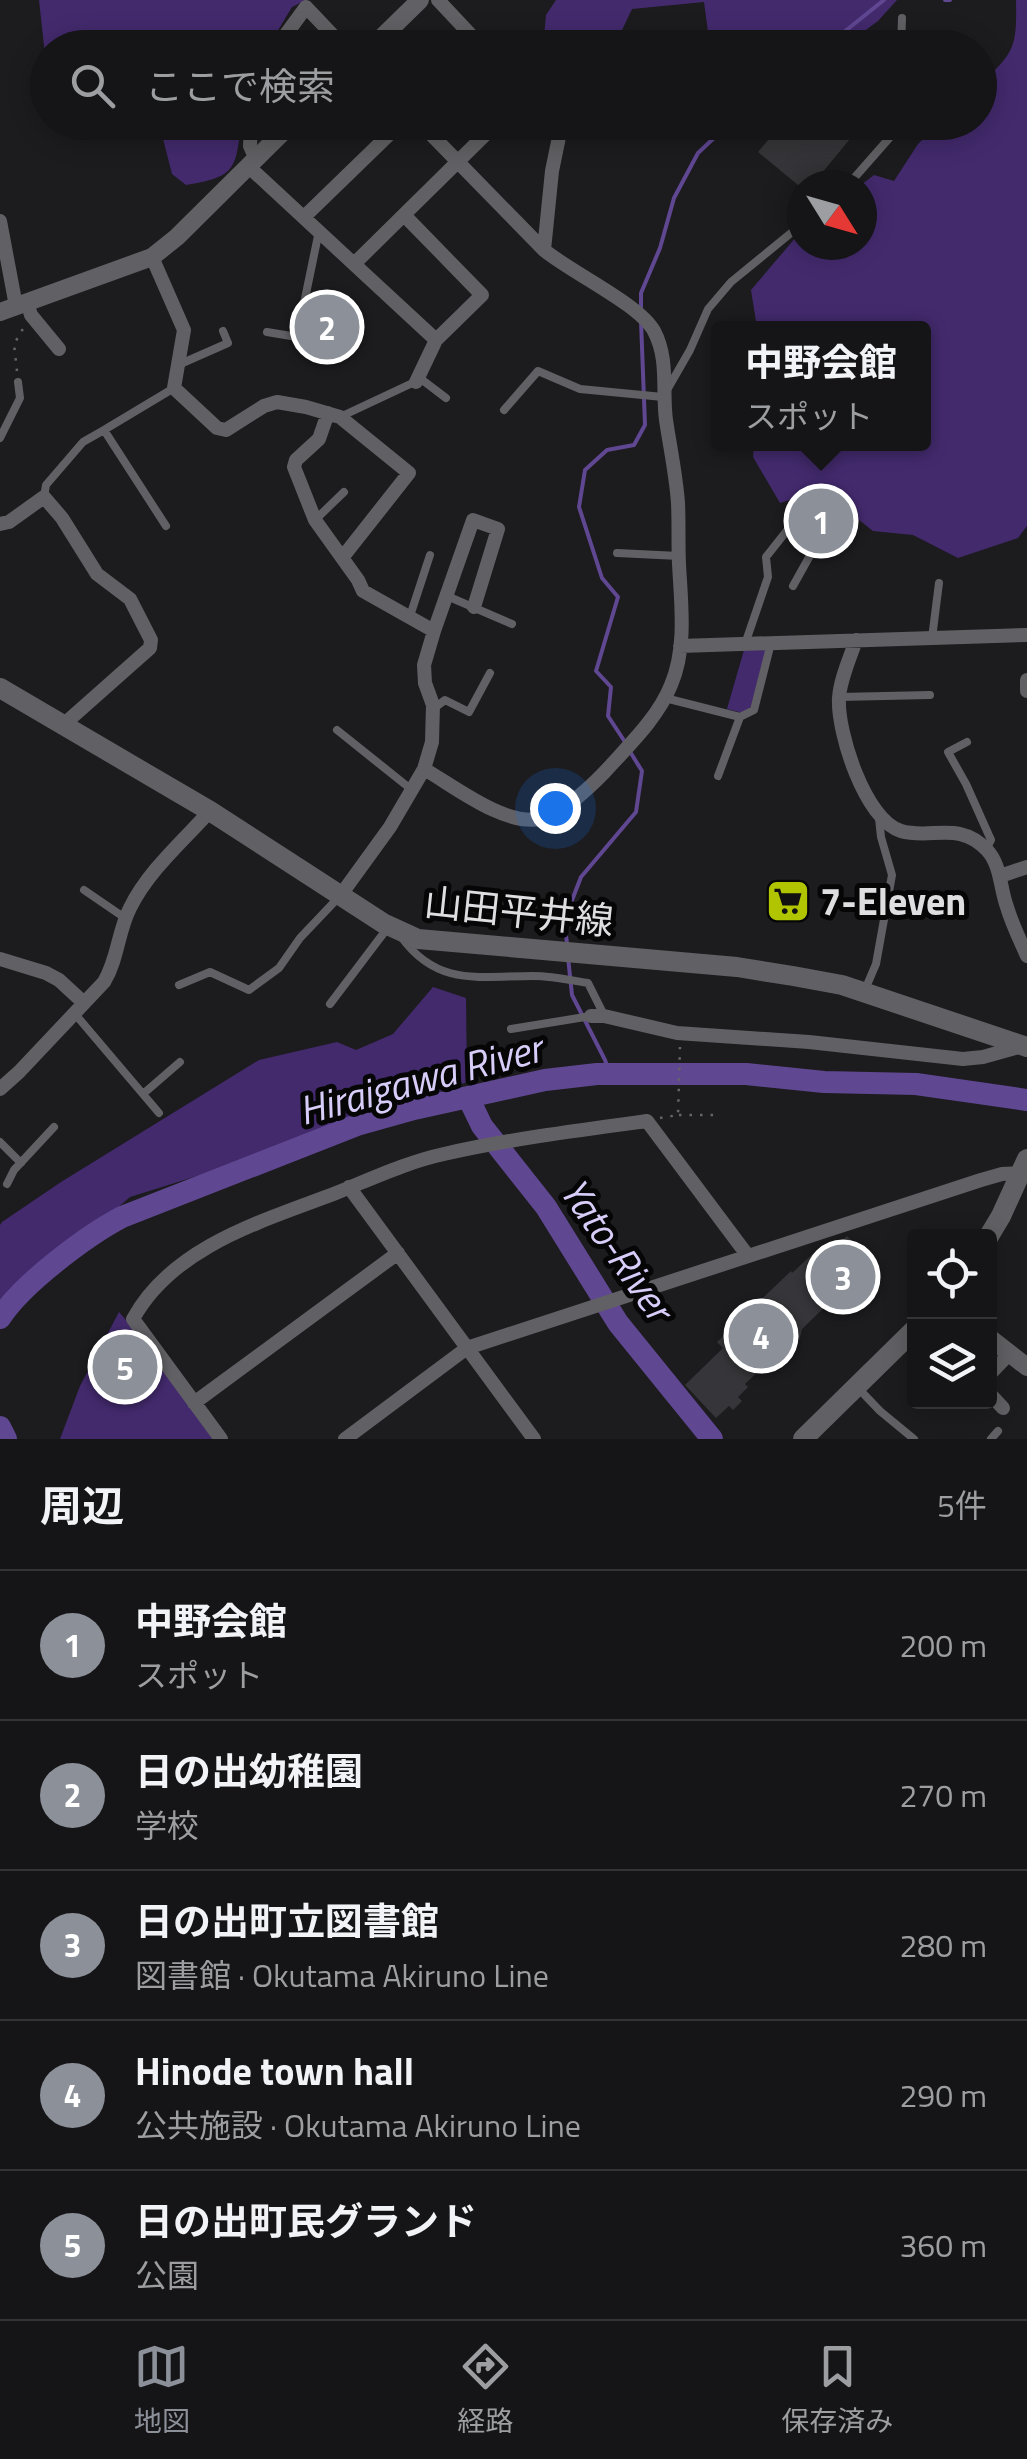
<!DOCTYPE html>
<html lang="ja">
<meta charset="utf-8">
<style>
:root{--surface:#151416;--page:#222123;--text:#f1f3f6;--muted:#9d9ea1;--line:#343335;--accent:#8c9099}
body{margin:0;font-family:"Titillium Web","Noto Sans JP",sans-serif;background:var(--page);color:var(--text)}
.controls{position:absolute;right:30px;bottom:30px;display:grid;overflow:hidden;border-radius:10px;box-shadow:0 5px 25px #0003}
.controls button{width:90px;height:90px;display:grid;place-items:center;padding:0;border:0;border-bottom:2px solid var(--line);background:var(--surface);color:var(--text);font:50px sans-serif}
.compass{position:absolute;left:787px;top:170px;width:90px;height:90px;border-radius:50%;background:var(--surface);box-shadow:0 5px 25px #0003;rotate:127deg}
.you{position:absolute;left:555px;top:808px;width:35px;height:35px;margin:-25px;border:8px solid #fff;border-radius:50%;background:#1a73e8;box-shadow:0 0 0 15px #1a73e833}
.badge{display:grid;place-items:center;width:65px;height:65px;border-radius:50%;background:var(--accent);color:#fff;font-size:32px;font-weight:700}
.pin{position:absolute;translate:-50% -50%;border:5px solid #fff;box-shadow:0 2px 10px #0006}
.popup{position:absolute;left:711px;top:321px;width:220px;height:130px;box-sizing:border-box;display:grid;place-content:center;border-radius:10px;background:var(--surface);filter:drop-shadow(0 2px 8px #0005);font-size:32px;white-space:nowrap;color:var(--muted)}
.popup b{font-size:38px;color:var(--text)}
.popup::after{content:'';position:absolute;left:50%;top:100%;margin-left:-20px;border:20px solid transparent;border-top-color:var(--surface)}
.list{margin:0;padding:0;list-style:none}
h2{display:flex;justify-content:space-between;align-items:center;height:130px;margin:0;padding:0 40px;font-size:42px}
h2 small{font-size:32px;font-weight:400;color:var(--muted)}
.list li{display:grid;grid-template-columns:65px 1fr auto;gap:30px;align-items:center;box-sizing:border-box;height:150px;padding:0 40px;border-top:2px solid var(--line)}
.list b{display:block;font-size:38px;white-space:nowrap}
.list p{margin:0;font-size:32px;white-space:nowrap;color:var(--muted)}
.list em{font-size:32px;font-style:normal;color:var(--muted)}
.icon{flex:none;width:55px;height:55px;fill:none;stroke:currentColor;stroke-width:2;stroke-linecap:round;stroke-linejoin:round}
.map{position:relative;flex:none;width:1027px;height:1439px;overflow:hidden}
.search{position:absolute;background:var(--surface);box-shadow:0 5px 25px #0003;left:30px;right:30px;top:30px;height:110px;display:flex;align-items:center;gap:25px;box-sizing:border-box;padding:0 35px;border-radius:55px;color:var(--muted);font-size:38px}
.sheet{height:880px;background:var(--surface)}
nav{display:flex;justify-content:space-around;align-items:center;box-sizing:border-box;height:140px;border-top:2px solid var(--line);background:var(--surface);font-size:28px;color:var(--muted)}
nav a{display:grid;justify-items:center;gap:5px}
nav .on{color:var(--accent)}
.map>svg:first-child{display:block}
</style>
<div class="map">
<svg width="1027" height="1439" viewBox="0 0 1027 1439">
<rect width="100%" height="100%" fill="#1c1b1e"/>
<path fill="#432a6d" d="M39 0H306L292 7 268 47 48 48 47 73Z
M556 0H897L878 21 843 47H710L704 2 632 9 614 47H543L546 15Z
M1016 0H1027V526L1018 538 958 558 913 535 873 531 821 490 780 503 753 457 754 444H924V328H757L751 290 802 230V245H862L861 185 874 175 894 181 918 144 940 123 980 122V85C1014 52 1017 49 1016 0Z
M149 123H241C236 170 235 177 186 185L172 174 162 135Z
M766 649 751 707 743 713 727 709 744 650Z
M433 987 466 998 467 1082 270 1153 130 1197 0 1310V1225L2 1222 61 1182 259 1060 337 1042 356 1050 393 1034Z
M119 1312 125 1319 213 1439H60L80 1386Z"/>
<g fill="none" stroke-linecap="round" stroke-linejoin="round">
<path stroke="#604792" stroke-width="4" d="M945 0H950
M824 48 884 0
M641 312V293L660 248 674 198 698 153 731 122
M625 742 608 716 611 687 596 671 618 597 602 578 579 507 585 470 607 450 634 445 645 425 641 321
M567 943 564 921 581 877 636 812 642 771 629 750
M568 957 572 995 605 1060 610 1074"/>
<path stroke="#604792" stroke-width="22" d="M468 1097 482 1126 546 1207 618 1323 712 1439
M0 1318C22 1284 86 1236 122 1217L357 1125 414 1109 545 1080 597 1074H746L824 1082 916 1084 1027 1100
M0 1427 6 1439"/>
</g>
<path fill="#363539" d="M783 122H864L812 185H798L758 152Z
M789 885 804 886 803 913 774 912 775 887H789Z
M847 1236 863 1253 857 1259 869 1272 834 1306 830 1302 802 1329 800 1338 793 1348 784 1354 774 1356 745 1384 748 1387 738 1397 742 1401 733 1410 729 1406 716 1418 685 1385 723 1348 717 1342 791 1271 792 1273 819 1248H835Z"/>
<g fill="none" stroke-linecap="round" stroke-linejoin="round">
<path stroke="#656466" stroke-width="2.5" stroke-dasharray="2.5 8" stroke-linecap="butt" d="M17 371 14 344 24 327
M679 1115H717
M660 1118 678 1115 680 1047"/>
<path stroke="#616064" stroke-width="8" d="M901 48 902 18
M848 185 899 127V122
M267 332 297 337 319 231
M178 365 228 343 223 331
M504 410 538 371 580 389 663 397 690 350 708 309 731 282 802 224
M340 417 421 379 446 398
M0 438 20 398 18 382
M44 497 46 485 83 442 104 430
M315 520 344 492
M166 526 104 430 174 388
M617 553 679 556
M793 586 817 543
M447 596 512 624
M410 616 430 555
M932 638 939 583
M745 644 768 577 766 557 789 528 837 551
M839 697 930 695
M665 698 740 717 718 776
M433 709 445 700 469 712 490 673
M740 717 754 710 771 643
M337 730 412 790
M967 742 948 752 966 784 991 840 986 849
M84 890 125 918
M402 938C438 987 480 976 533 976 551 976 570 980 588 983L604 1015
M179 985 210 972 249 990 279 968 300 938 338 898
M864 992 876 964 892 875 881 837 879 818
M330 1004 389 926
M75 1014 159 1113
M511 1029 591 1016
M143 1094 180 1062
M0 1142 21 1163
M7 1184 14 1170 54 1127
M858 1388 880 1411 914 1439
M991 1439 998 1431"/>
<path stroke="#616064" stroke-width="14" d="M438 0 483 48
M276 48 306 7 345 48
M251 122 250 146 256 159
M419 122 544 250C572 273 639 304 654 331 669 359 662 390 666 420 670 447 676 475 678 503 679 523 678 544 679 564 681 603 687 648 671 685 659 715 634 740 612 764 598 780 561 816 540 819 504 826 454 786 424 769
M248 166 436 340 482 295 404 215
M304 217 402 122
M0 221 16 306
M544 250 552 171 559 137 555 122
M152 257 184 330 174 388 217 428 226 430 264 406 277 402 306 407 340 417 409 473 342 558
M355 263 498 122
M27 302 31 315 59 349
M416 382 436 340
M328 413 319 439 296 460 294 467 315 520 358 580 363 591 434 631 424 665 425 683 433 705 432 742 424 769 390 827 340 896
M0 524 9 522 44 497 62 518 97 574 130 599 151 640 150 648 62 726
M434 631 473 520 498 529 474 607
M856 640C850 658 840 680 839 698 837 732 865 820 901 831 931 840 959 820 987 850 1001 865 1000 888 1007 907 1012 924 1020 940 1027 956
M680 646 1027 635
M1027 680V691
M1000 876 1027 867
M0 959 46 973 59 980 84 1003
M591 1016H604L677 1033 809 1042 963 1059 983 1057 1022 1046
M0 1089 19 1072 104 982C118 959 118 931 130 908 148 871 183 841 210 811
M349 1187 534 1439
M990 1374 1010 1353
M990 1394 1003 1408
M194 1403 398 1253
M221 1439 133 1319C173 1246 263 1221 336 1193 371 1179 407 1162 444 1154 510 1139 580 1130 647 1121L748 1256
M345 1439 467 1348 981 1180 1002 1174 1027 1173"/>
<path stroke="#616064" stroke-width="18" d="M371 48 420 0
M0 312 152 257 177 237 293 122
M990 1338 1027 1367"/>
<path stroke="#616064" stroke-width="20" d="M0 688 210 811 383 923 418 939 737 967 793 976 842 985 1027 1047
M989 1236 1001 1216 1027 1159
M803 1439 914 1330"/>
</g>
<defs>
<g id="supermarket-square" transform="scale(2.25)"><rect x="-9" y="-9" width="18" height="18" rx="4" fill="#b0c500" stroke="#060607"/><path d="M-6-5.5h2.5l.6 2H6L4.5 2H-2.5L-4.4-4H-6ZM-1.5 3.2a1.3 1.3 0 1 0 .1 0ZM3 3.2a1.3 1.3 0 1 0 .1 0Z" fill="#111"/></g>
</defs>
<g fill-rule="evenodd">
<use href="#supermarket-square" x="788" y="901"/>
</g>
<g text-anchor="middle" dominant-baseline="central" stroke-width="10" stroke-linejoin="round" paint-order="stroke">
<g font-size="38" font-weight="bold" fill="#dedddf" stroke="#060607" text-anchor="start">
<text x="820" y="901">7-Eleven</text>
</g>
<g font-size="38" fill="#dedddf" stroke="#060607">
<text transform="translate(519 911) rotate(6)">山田平井線</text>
</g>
<g font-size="40" font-style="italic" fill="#d8cdf8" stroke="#060607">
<text transform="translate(420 1079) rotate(-15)">Hiraigawa River</text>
<text transform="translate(617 1249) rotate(55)">Yato-River</text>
</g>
</g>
</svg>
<div class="controls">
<button><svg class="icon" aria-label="locate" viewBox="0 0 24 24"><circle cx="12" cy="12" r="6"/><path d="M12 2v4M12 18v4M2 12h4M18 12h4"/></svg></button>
<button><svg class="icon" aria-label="layers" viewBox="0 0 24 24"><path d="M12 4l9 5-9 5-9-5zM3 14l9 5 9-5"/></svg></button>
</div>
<svg class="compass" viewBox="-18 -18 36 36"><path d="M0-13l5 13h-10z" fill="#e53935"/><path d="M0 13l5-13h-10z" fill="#9d9ea1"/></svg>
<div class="you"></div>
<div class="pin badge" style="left:821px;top:521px">1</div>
<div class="popup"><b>中野会館</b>スポット</div>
<div class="pin badge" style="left:327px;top:327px">2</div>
<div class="pin badge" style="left:843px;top:1277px">3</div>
<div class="pin badge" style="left:761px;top:1336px">4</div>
<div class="pin badge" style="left:125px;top:1367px">5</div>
<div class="search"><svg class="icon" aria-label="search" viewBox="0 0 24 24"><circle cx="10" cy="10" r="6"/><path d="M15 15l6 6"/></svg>ここで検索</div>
</div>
<section class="sheet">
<h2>周辺<small>5件</small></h2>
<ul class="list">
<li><span class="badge">1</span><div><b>中野会館</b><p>スポット</p></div><em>200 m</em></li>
<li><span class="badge">2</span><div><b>日の出幼稚園</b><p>学校</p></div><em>270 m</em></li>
<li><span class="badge">3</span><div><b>日の出町立図書館</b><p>図書館 · Okutama Akiruno Line</p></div><em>280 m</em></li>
<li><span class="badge">4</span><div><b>Hinode town hall</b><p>公共施設 · Okutama Akiruno Line</p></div><em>290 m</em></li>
<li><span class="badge">5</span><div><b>日の出町民グランド</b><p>公園</p></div><em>360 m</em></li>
</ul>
</section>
<nav>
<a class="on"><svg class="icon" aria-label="map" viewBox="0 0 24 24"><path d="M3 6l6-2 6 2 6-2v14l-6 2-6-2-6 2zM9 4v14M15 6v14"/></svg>地図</a>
<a><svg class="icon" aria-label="directions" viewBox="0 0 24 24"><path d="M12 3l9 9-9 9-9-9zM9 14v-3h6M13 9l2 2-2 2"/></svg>経路</a>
<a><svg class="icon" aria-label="saved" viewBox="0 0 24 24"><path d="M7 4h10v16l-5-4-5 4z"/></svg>保存済み</a>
</nav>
